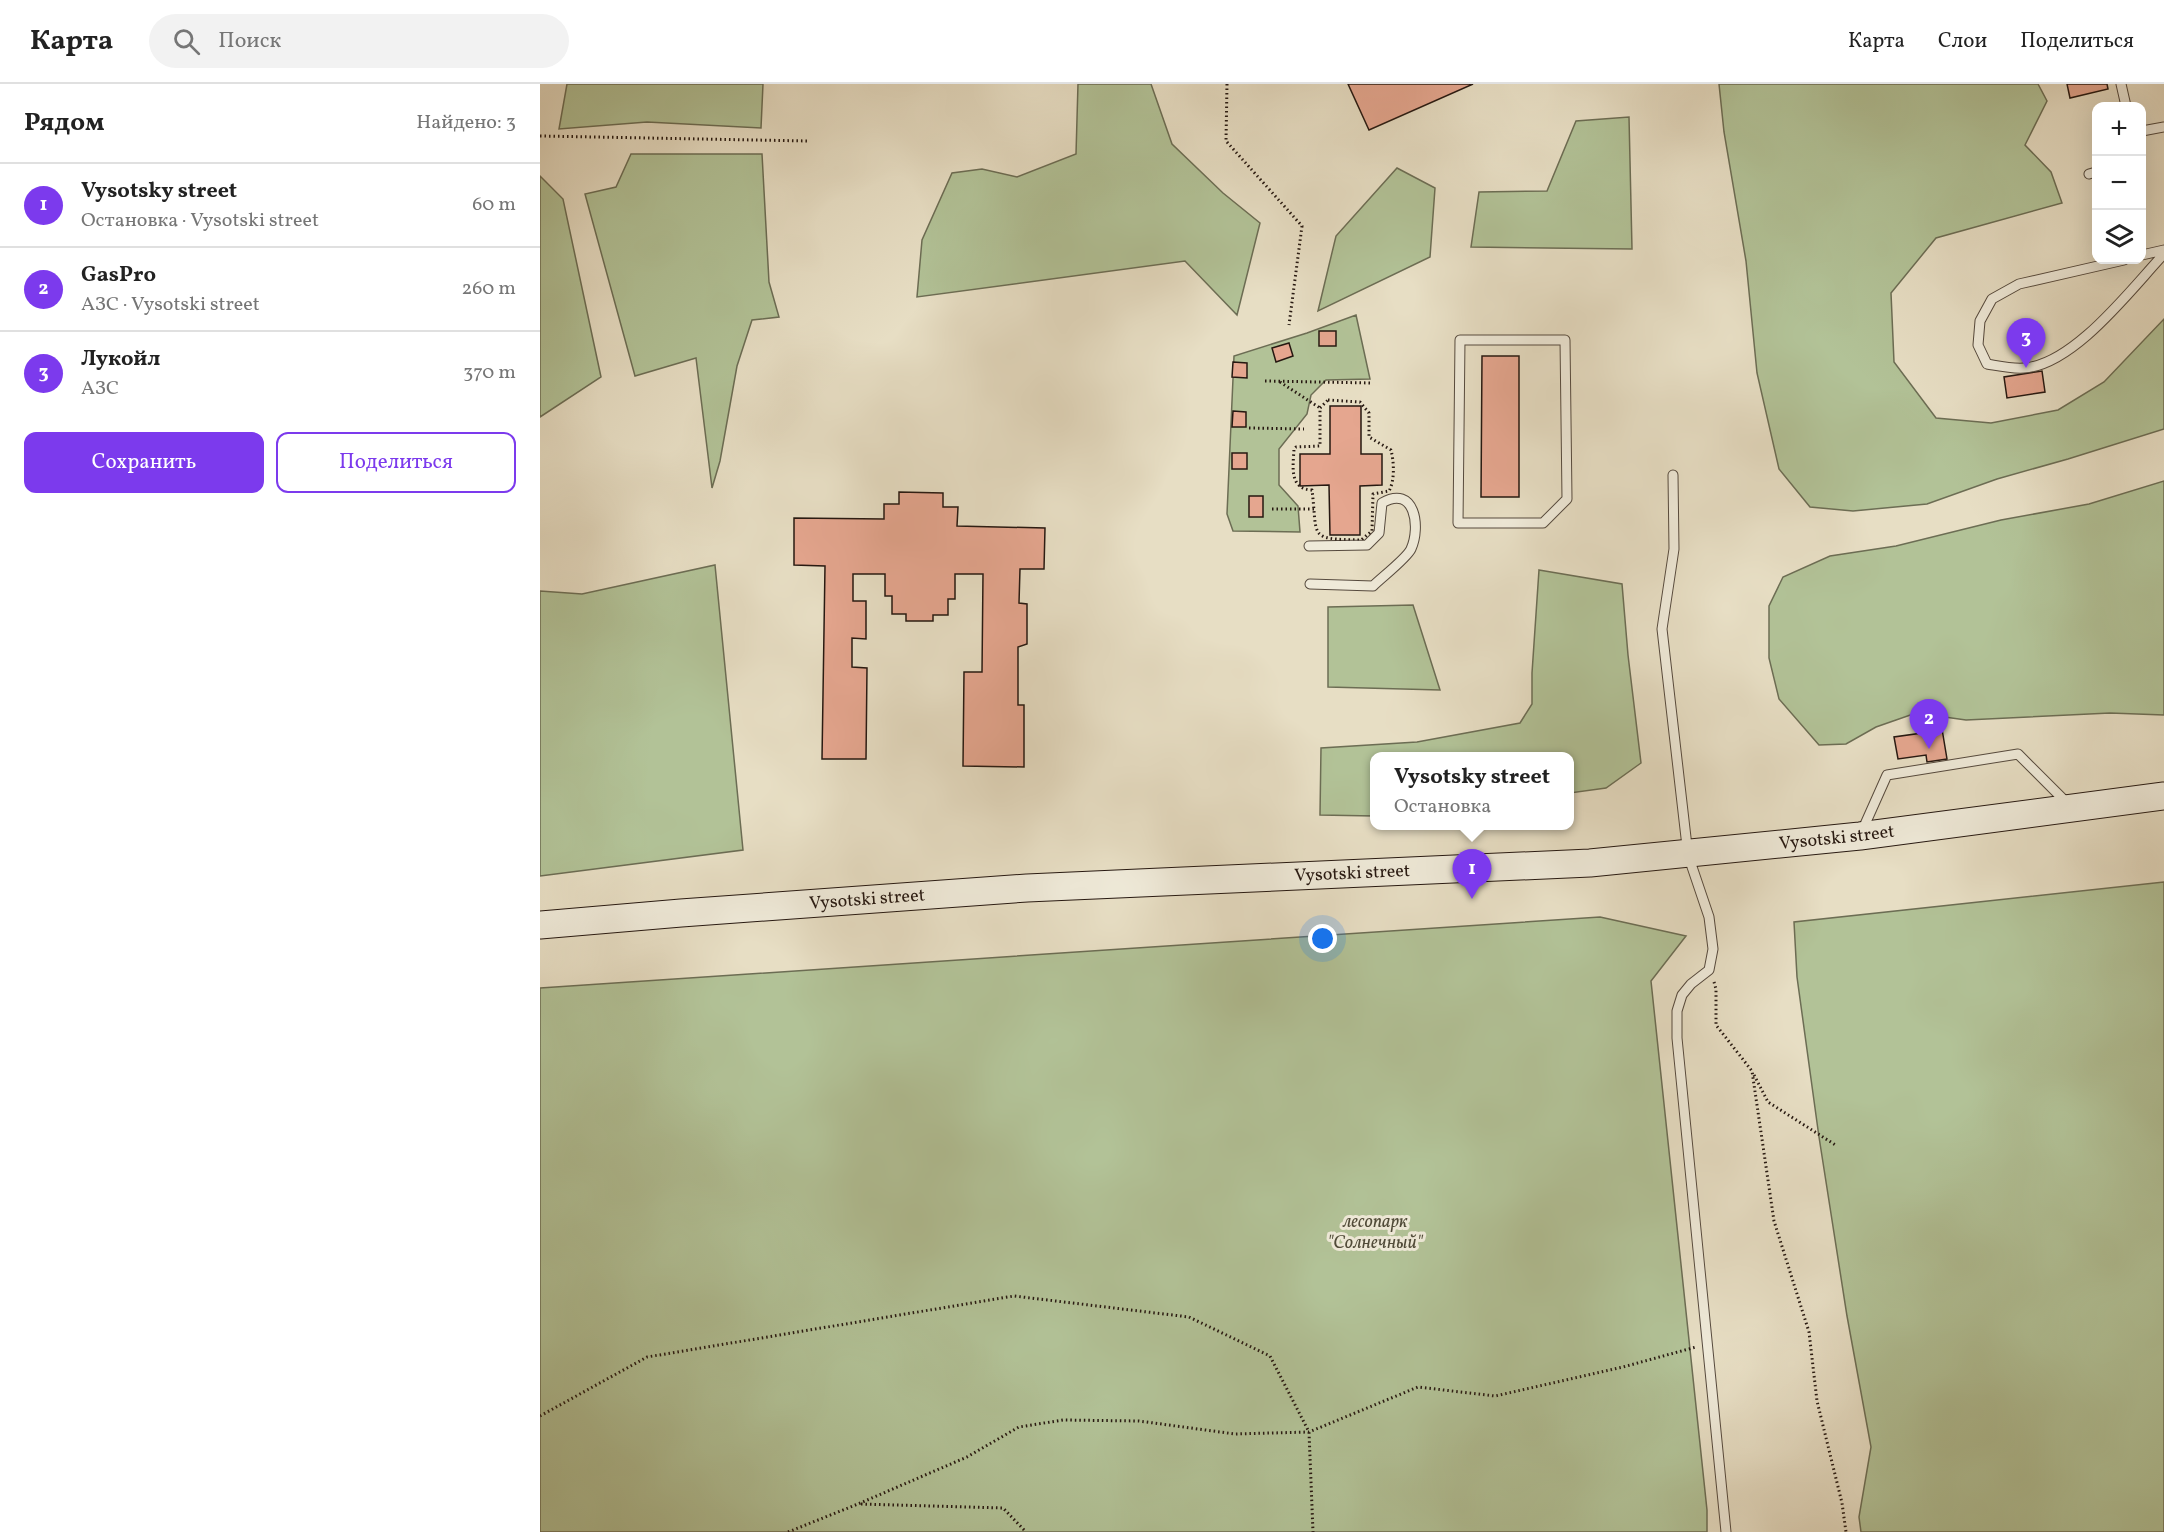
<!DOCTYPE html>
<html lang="ru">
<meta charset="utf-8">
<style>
:root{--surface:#fff;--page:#f2f2f2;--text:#222;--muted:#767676;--line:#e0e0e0;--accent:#7c3aed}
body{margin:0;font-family:Vollkorn,serif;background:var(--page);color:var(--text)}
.controls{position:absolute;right:18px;top:18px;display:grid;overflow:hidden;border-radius:12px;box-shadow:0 6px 24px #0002}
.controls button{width:54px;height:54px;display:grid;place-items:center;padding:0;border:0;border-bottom:2px solid var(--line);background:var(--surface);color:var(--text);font:30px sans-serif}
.you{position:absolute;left:783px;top:855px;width:21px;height:21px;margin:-15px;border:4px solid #fff;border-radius:50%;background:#1a73e8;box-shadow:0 0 0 9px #1a73e833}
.badge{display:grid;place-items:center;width:39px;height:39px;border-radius:50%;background:var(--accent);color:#fff;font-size:20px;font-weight:700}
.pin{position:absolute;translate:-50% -50px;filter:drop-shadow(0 2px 3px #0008)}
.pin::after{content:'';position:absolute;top:32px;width:21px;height:18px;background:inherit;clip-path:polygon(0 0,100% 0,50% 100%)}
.popup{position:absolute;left:830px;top:668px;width:204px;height:78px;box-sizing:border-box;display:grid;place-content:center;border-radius:12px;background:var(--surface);filter:drop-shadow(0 2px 4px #0005);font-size:20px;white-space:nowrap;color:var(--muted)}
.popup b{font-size:22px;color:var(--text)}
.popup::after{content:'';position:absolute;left:50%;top:100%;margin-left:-12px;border:12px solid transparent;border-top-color:var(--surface)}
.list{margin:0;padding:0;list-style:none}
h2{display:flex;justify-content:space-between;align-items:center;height:78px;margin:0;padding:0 24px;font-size:26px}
h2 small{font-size:20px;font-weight:400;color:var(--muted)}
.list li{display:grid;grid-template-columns:39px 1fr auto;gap:18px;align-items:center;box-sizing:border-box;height:84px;padding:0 24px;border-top:2px solid var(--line)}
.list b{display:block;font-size:22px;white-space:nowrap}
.list p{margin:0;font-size:20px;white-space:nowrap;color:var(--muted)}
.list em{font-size:20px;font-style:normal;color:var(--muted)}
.actions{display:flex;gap:12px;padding:18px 24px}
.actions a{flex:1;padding:14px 0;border:2px solid var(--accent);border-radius:12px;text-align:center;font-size:21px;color:var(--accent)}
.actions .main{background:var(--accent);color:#fff}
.icon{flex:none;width:33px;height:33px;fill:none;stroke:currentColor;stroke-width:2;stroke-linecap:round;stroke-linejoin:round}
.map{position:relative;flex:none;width:1624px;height:1448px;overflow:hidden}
header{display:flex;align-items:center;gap:36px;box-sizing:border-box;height:84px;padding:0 30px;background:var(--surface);border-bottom:2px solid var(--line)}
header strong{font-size:28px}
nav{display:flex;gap:33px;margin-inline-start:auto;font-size:21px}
.search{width:420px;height:54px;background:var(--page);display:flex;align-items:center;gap:15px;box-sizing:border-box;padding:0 21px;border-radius:33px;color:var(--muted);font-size:22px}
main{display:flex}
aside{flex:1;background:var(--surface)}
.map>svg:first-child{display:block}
</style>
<header>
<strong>Карта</strong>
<div class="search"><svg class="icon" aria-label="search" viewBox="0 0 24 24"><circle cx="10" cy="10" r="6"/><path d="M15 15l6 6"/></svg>Поиск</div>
<nav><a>Карта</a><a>Слои</a><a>Поделиться</a></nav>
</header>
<main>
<aside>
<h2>Рядом<small>Найдено: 3</small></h2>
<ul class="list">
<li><span class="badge">1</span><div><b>Vysotsky street</b><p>Остановка · Vysotski street</p></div><em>60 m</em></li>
<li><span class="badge">2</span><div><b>GasPro</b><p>АЗС · Vysotski street</p></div><em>260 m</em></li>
<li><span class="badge">3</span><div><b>Лукойл</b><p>АЗС</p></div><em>370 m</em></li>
</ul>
<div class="actions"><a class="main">Сохранить</a><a>Поделиться</a></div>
</aside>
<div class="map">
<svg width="1624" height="1448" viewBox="0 0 1624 1448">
<rect width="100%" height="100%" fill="#e7dec4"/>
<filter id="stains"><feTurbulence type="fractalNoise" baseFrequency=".00333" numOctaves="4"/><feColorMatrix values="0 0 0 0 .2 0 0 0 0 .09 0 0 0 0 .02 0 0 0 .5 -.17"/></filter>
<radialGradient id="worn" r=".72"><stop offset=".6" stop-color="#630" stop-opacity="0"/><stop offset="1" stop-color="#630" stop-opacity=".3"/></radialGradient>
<path fill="#b2c297" stroke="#6c6d54" stroke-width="1.5" d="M27 0H223L221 44 107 38 19 45Z
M538 0H611L632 60 683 109 720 139 697 231 645 177 377 213 382 156 412 89 442 85 477 93 536 70Z
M1179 0H1498L1507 17 1485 61 1511 88 1522 119 1396 154 1351 209 1354 278 1396 334 1451 339 1518 326 1564 298 1624 235V345L1528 375 1457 395 1387 420 1313 427 1270 423 1239 385 1217 289 1206 177 1184 48Z
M1089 33 1092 165 931 163 939 108 1007 107 1036 37Z
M91 70H222L229 198 239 233 212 236 197 282 180 377 172 404 156 274 95 292 45 110 76 103Z
M857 84 895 104 890 173 778 227 796 152Z
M0 92 23 115 61 293 0 333Z
M816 231 830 295 786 296 771 311 767 330 739 365V401L758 422 760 448 693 447 687 430 694 272 767 249Z
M1624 397V631L1570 629 1426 636 1376 629 1336 643 1306 660 1279 661 1239 615 1229 574V522L1243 493 1290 472 1356 462 1461 436 1549 420Z
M175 481 203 766 0 792V507L42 510Z
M999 486 1082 500 1088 571 1101 679 1066 704 1030 709V672H834V732L780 731 781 664 877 658 980 639 992 620V589Z
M873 521 900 606 788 603V523Z
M1624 798V1448H1321L1319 1433 1331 1363 1307 1232 1279 1053 1257 893 1254 838Z
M1060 833 1146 852 1111 897 1167 1426V1448H0V904Z"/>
<path fill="#e5a68f" stroke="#261811" stroke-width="1.5" d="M808 0H933L829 46Z
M1527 0H1567L1568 5 1530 14Z
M779 247H796V262H779Z
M749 259 753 272 736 278 732 264Z
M942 272H979V413H941Z
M693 278 707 279V294L692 293Z
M1502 287 1505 308 1467 314 1464 293Z
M790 322H821V370H842V401L820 402V451H790L789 401 760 402V370H790Z
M693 327 706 328V343H692Z
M692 369H707V385H692Z
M359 408 403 409V423H418L417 442 505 444 504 485H480L479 519 487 520V560L478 563V621H484V683L423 682 424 588H442L443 490H415V515H408V531H393V537H366V530H352V512H345V490H313V517H326V555L312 554V583L327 584 326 675H282L285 482 254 481V434L344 435V420H359Z
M709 412H723V433H709Z
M1401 639 1407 675 1387 678 1386 671 1358 675 1354 653 1382 649 1381 642Z"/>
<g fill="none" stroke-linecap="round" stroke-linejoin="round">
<g stroke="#564a3e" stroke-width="11">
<path id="service" d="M1581 0 1586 22
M1602 47 1624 43
M1549 90 1556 88
M1602 171 1624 166
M1584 176 1479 200 1452 215 1440 237 1438 261 1447 280C1459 282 1472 285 1484 284 1534 281 1591 205 1624 170
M920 256H1025L1027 415 1003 439H918Z
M1133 391 1134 465 1122 545 1148 771 1169 833 1173 865 1169 886 1151 900 1142 911 1137 927V954L1186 1448
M769 462 827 461 839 449 842 419C875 400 881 443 871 465 867 474 841 494 833 502L770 500
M1322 747 1347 691 1478 670 1528 720"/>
</g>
<g stroke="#261811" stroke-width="29">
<g id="secondary">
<path id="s1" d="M0 841 141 829 487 804 1050 779 1320 752 1624 712"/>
</g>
</g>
<path stroke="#261811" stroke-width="3" stroke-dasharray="1.5 3" stroke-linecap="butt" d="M687 0 686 57 762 142 749 241
M0 52 268 57
M725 297 831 299
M740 298 780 324
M788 316 820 318 829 329V353L851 366C854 378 855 396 849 407L833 410 832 447 821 456C767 455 778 454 772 406 749 405 753 383 754 365L756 363 780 362V324Z
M709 344 764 345
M732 425H774
M1174 898 1176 905V941L1212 987 1234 1137 1269 1248 1277 1317 1302 1419 1306 1448
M1214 991 1228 1018 1297 1062
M0 1332 107 1273 474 1212 649 1233 730 1272 769 1348 773 1448
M321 1420 463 1424 486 1448
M248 1448 318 1420 427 1373 479 1343 523 1336 599 1337 695 1350 769 1348 878 1303 955 1312 1083 1283 1156 1263"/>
<use href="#service" stroke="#efead9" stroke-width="9"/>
<use href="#secondary" stroke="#efead9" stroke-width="27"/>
</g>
<g text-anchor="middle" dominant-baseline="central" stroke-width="6" stroke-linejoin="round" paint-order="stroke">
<g font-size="18" fill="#261811" stroke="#efead9">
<text stroke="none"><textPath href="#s1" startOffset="1300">Vysotski street</textPath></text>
<text stroke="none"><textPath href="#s1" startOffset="814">Vysotski street</textPath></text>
<text stroke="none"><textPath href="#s1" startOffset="328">Vysotski street</textPath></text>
</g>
<g font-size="18" font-style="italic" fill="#504b39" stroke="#efead9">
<text x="835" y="1138">лесопарк<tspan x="835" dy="21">"Солнечный"</tspan></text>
</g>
</g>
<rect width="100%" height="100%" filter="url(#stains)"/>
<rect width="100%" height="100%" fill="url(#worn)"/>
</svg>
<div class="controls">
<button>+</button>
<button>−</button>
<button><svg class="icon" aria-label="layers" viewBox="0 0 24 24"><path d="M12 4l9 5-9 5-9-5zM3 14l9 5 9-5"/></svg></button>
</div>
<div class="you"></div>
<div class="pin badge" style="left:932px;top:815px">1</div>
<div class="popup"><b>Vysotsky street</b>Остановка</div>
<div class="pin badge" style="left:1389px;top:665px">2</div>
<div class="pin badge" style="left:1486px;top:284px">3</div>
</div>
</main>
